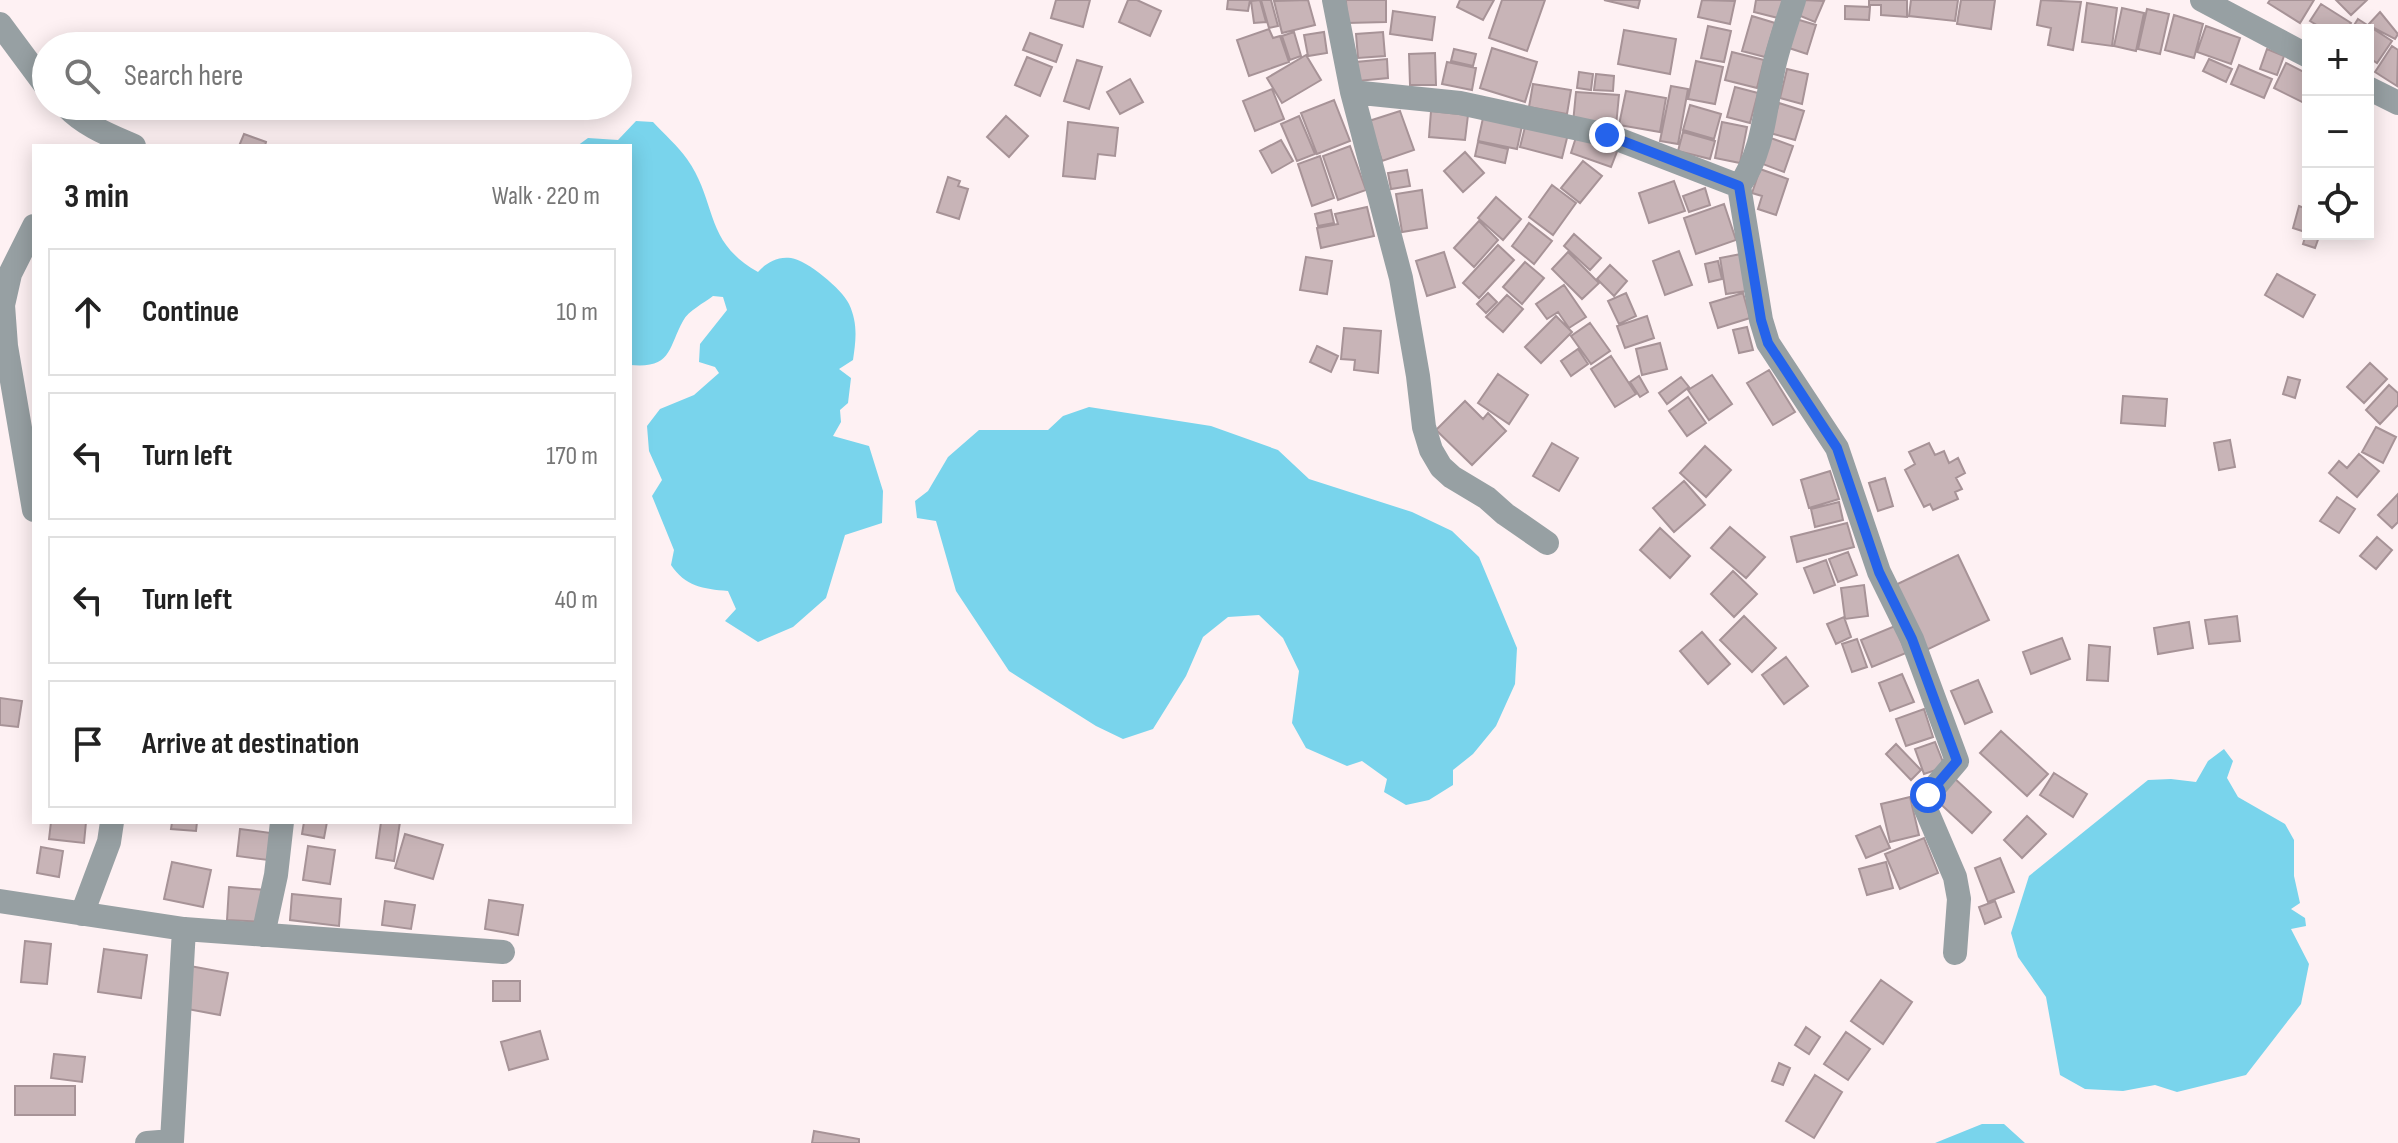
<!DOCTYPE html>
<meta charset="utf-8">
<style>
:root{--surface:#fff;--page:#f2f2f2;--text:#222;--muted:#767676;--line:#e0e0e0}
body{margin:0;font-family:"Sofia Sans Condensed",sans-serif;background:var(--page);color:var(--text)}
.controls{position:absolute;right:24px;top:24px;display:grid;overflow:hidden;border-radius:0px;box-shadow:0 4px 20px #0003}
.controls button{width:72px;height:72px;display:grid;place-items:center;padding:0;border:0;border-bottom:2px solid var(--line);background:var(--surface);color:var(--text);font:40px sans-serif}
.stop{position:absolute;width:24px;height:24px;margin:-18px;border:6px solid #2563eb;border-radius:50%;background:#fff}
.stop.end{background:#2563eb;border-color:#fff;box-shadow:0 2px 8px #0008}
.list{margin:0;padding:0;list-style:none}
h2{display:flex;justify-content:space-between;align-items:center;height:104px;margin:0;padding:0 32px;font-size:34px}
h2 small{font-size:26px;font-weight:400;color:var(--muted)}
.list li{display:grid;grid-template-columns:52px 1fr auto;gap:24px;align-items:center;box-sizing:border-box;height:128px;margin:0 16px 16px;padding:0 16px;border:2px solid var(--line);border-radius:0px}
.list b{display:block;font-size:30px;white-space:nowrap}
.list em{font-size:26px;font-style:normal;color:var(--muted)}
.icon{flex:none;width:44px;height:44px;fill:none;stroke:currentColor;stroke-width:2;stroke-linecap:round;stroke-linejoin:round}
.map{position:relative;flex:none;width:2398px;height:1143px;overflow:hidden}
.search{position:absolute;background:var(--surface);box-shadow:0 4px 20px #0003;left:32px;top:32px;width:600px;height:88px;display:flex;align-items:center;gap:20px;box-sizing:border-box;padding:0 28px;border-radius:44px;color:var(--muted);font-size:30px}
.panel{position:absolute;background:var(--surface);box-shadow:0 4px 20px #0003;left:32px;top:144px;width:600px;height:680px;border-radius:0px}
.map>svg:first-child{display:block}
</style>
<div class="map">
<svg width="2398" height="1143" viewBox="0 0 2398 1143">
<rect width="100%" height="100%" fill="#fef1f3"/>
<path fill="#79d4ec" d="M636 121 653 122C664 134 678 146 687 159 718 203 703 241 758 272 766 263 777 256 791 258 807 260 842 289 849 304 858 323 856 340 853 360L839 369 851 378 848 403 840 410 841 422 833 436 869 446 883 491 882 523 845 535 826 598 793 627 758 642 725 621 736 609 728 591C703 589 685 586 671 565L674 550 652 496 662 480 649 451 647 426 660 409 694 395 719 373 715 367 699 362 700 344 727 310 723 297 713 296C704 303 688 311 683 321 668 348 672 369 630 365V146H577L588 138 618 140Z
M1089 407 1211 426 1278 450 1309 479 1412 512 1452 531 1479 557 1517 648 1515 684 1496 726 1473 754 1453 770V785L1429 800 1406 805 1384 792 1387 779 1362 761 1347 766 1306 748 1292 723 1299 671 1283 638 1259 615 1228 617 1203 637 1186 676 1153 729 1123 739 1096 726 1009 671 956 591 936 521 917 518 915 501 928 491 948 457 979 430H1048L1063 416Z
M2224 749 2233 761 2227 778 2238 797 2285 824 2294 840V876L2300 903 2291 909 2305 918 2306 926 2291 929 2309 964 2301 1004 2246 1075 2177 1092 2155 1085 2123 1091 2085 1089 2060 1075 2046 997 2018 957 2011 933 2029 876 2148 780 2171 779 2196 782 2208 761Z
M1982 1124H2004L2025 1143H1935Z"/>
<path fill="#c8b4b7" stroke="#a79397" stroke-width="2" d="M1056 0H1090L1083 27 1051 18Z
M1128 0H1137L1161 11 1150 36 1119 22Z
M1228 0H1250L1248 11 1227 9Z
M1260 0 1266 22 1254 23 1251 1Z
M1261 0H1271L1278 26 1269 28Z
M1308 0 1315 25 1282 33 1274 1Z
M1346 0H1386V22L1347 23Z
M1460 0H1494L1483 20 1457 7Z
M1502 0H1545L1527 51 1489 38Z
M1604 0H1640L1638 8Z
M1702 0 1735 1 1730 24 1698 17Z
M1756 0H1783L1778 18 1754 12Z
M1804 0 1824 1 1815 22 1798 15Z
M1869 0H1907V17L1881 15V5H1869Z
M1911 0H1958L1955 21 1909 16Z
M1961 0H1995L1991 29 1957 24Z
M2041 0 2081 2 2073 50 2048 45 2051 28 2037 25Z
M2270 0H2314L2300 23 2268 3Z
M2336 0H2367L2351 15Z
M2087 3 2117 8 2112 46 2082 42Z
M2321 4 2351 23 2346 30H2325L2310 21Z
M1845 6 1870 7 1869 20 1845 19Z
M2122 8 2144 13 2136 51 2114 46Z
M2147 9 2169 14 2160 54 2138 49Z
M1393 11 1435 17 1432 40 1390 34Z
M2380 12 2398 34 2395 39 2368 25Z
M2174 15 2203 24 2194 58 2165 50Z
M1752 16 1775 23 1765 57 1742 51Z
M1796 19 1816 25 1807 54 1786 47Z
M2358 19 2392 41 2377 63 2368 57V30H2351Z
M1708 26 1731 31 1724 62 1701 58Z
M2206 26 2240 38 2231 64 2197 52Z
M1269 29 1273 38 1280 36 1289 62 1249 76 1237 40Z
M1624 30 1676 39 1670 74 1618 64Z
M1294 32 1301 56 1290 60 1282 36Z
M1324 32 1327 53 1308 56 1304 35Z
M1383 32 1385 56 1358 58 1356 34Z
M1030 33 1062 45 1056 62 1023 50Z
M2392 46 2398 50 2397 86 2375 72Z
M1492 48 1537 62 1525 102 1480 88Z
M1454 49 1476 54 1473 66 1451 61Z
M2267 49 2284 56 2277 75 2260 69Z
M1732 52 1764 60 1757 88 1725 80Z
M1435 53 1436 85H1410L1409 54Z
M1306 55 1321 80 1282 103 1267 78Z
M1027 57 1052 67 1040 96 1015 85Z
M1387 59 1388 78 1358 81 1356 62Z
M2209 59 2232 69 2226 82 2203 71Z
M1077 60 1102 67 1089 109 1064 101Z
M1696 61 1723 67 1715 104 1688 99Z
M1447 62 1476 68 1472 90 1442 84Z
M2286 63 2308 74V105L2274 88Z
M2239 65 2272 79 2264 98 2231 84Z
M1787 69 1808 74 1802 104 1780 98Z
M1579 72 1593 74 1591 90 1577 88Z
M1596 74 1614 76 1613 91 1594 90Z
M1130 79 1143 102 1120 114 1107 92Z
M1533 84 1571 90 1567 114 1529 107Z
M1671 86 1688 89 1678 144 1660 141Z
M1735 87 1758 93 1750 123 1727 117Z
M1272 89 1284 119 1255 131 1243 101Z
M1626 91 1666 98 1660 132 1619 125Z
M1576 92 1619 95 1616 126 1573 123Z
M1334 100 1350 141 1317 154 1301 113Z
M1779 103 1804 111 1795 140 1770 133Z
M1690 105 1721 114 1714 139 1683 130Z
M1400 111 1414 150 1382 161 1369 121Z
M1431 111 1468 115 1465 140 1429 137Z
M1006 116 1028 136 1009 157 987 137Z
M1299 116 1315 154 1297 161 1281 124Z
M1483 118 1522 126 1517 149 1478 141Z
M1068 122 1118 128 1115 156 1098 154 1095 179 1063 176Z
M1722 122 1747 127 1740 163 1715 158Z
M1526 123 1568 134 1562 158 1520 147Z
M1683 132 1715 141 1710 159 1678 151Z
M244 134 266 142 265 146H239Z
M1577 134 1618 149 1611 167 1571 153Z
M1768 137 1793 146 1784 172 1760 163Z
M1281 140 1293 161 1272 173 1260 151Z
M1478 142 1508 149 1505 163 1475 156Z
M1350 146 1366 190 1338 200 1323 156Z
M1465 152 1484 173 1463 192 1444 171Z
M1320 156 1334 198 1312 206 1298 164Z
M1583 161 1602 176 1580 203 1561 188Z
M1760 169 1788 179 1776 215 1758 209 1762 196 1752 193Z
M1407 170 1410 186 1391 189 1388 173Z
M948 177 960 181 958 186 968 189 959 219 937 212Z
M1674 181 1685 211 1649 223 1639 193Z
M1552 185 1576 203 1553 235 1529 217Z
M1705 188 1710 205 1689 212 1683 196Z
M1422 190 1427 228 1402 232 1396 194Z
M1496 197 1521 219 1503 240 1478 218Z
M1724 204 1736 240 1696 254 1684 218Z
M2299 206 2307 209 2305 216 2308 220 2305 232 2293 228Z
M1367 207 1374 236 1321 248 1317 228 1338 224 1335 214Z
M1331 210 1334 223 1318 226 1315 214Z
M1479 221 1498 240 1474 267 1454 248Z
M1529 223 1552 241 1534 264 1512 246Z
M2308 227V234H2320L2315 248 2303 244Z
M1574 234 1601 258 1590 270 1564 246Z
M1498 245 1514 260 1479 298 1463 283Z
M1679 251 1692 285 1665 295 1653 261Z
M1444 252 1455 287 1427 296 1416 261Z
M1568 252 1599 283 1582 299 1552 269Z
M1741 254 1747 291 1726 294 1720 258Z
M1306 257 1332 261 1327 294 1300 290Z
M1718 261 1722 279 1709 282 1705 264Z
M1525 262 1544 278 1522 304 1503 287Z
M1610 265 1627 281 1614 296 1597 279Z
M2277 274 2315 295 2303 317 2265 295Z
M1564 285 1586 317 1569 328 1558 312 1547 319 1536 304Z
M1488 293 1497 302 1486 313 1477 304Z
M1626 293 1636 316 1619 324 1608 301Z
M1743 293 1750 318 1718 328 1710 303Z
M1507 295 1523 309 1503 332 1486 317Z
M1556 316 1572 332 1541 363 1525 347Z
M1647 316 1654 338 1625 348 1617 326Z
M1590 323 1610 351 1591 364 1571 336Z
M1747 327 1753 350 1739 353 1733 330Z
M1344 328 1381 331 1378 373 1354 370 1355 360 1341 359Z
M1660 343 1667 369 1642 375 1636 349Z
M1317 346 1338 356 1331 372 1310 362Z
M1578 349 1588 364 1571 376 1561 361Z
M1611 356 1636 394 1615 407 1591 369Z
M2370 363 2387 379 2364 403 2347 387Z
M1769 370 1795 412 1773 425 1747 383Z
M1498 374 1528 395 1509 424 1478 403Z
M1712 375 1732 404 1709 420 1688 390Z
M1639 376 1648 392 1640 397 1630 382Z
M1681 377 1689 387 1667 404 1659 393Z
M2288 377 2300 380 2295 398 2283 394Z
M2389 385 2398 393V405L2380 424 2366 410Z
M2123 396 2167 399 2165 426 2121 423Z
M1688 397 1706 423 1687 436 1669 411Z
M1465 401 1483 419 1488 413 1506 431 1472 465 1436 430Z
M2376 427 2396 437 2383 463 2362 452Z
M2230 440 2235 467 2219 470 2214 443Z
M1552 443 1578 458 1559 491 1533 476Z
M1929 443 1935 455 1944 451 1949 463 1958 458 1965 473 1956 478 1962 489 1955 492 1958 499 1933 510 1930 504 1924 507 1905 470 1915 464 1909 452Z
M1705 446 1731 470 1706 497 1680 473Z
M2359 454 2379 471 2357 497 2329 473 2339 461 2347 468Z
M1830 471 1839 499 1809 508 1801 480Z
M1885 478 1893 506 1878 511 1869 483Z
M1684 481 1705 505 1674 532 1653 508Z
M2398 494V522L2392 528 2378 515Z
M2337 497 2355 509 2339 533 2320 521Z
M1839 502 1843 520 1815 527 1811 509Z
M1847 523 1854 547 1797 562 1791 537Z
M1730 527 1765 557 1746 578 1711 548Z
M1660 528 1690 556 1670 578 1640 550Z
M2377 537 2392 550 2376 569 2360 556Z
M1848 552 1857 575 1838 582 1829 559Z
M1958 555 1989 620 1918 654 1887 589Z
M1826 560 1835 585 1814 593 1804 568Z
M1733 571 1757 594 1734 617 1711 594Z
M1864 585 1868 616 1845 619 1841 588Z
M1744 616 1776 648 1752 672 1720 640Z
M2237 616 2240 641 2209 644 2205 620Z
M1844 617 1851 637 1836 644 1827 624Z
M2189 622 2193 648 2158 654 2154 628Z
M1895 626 1906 653 1872 667 1861 640Z
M1702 632 1730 664 1708 684 1680 651Z
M2062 638 2070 659 2031 674 2023 652Z
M1857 639 1867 667 1852 672 1842 644Z
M2089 645 2110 647 2108 681 2087 680Z
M1786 657 1808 686 1784 704 1762 675Z
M1902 674 1914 702 1890 711 1879 683Z
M1978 680 1992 712 1965 724 1951 691Z
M0 698 22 701 18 727 0 725Z
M1924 709 1933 737 1906 746 1896 719Z
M2001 731 2048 774 2027 796 1980 753Z
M1935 742 1945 767 1924 774 1915 749Z
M1896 744 1921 770 1911 780 1886 754Z
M2054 773 2087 794 2073 817 2040 795Z
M1953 777 1991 812 1972 833 1934 798Z
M1910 797 1919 835 1890 842 1881 804Z
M2027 816 2046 834 2022 858 2004 840Z
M51 822H86L84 843 49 839Z
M172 822H197L196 831 171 829Z
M304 822H327L324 838 302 834Z
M381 822H400L394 861 376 858Z
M1880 826 1890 848 1866 858 1856 836Z
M240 829 271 833 268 860 237 856Z
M405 834 443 845 433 879 395 868Z
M1924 838 1938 873 1900 889 1885 854Z
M308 846 335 850 330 884 303 880Z
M41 847 63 851 59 877 37 873Z
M2000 858 2014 892 1988 902 1975 868Z
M172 862 211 870 203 907 164 899Z
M1886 862 1893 888 1867 895 1859 869Z
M229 887 266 890 264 922 227 920Z
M292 894 341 899 339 926 290 920Z
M489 900 523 905 518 935 485 929Z
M385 901 415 905 411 929 382 925Z
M1995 901 2001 917 1985 924 1979 907Z
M25 941 51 944 47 984 21 982Z
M104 949 147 955 141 998 98 992Z
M190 966 228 973 220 1015 182 1008Z
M1881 980 1912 1002 1883 1044 1851 1021Z
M493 981H520V1001H493Z
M1806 1027 1820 1037 1809 1054 1795 1045Z
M540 1031 548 1059 509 1070 501 1042Z
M1846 1032 1870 1049 1848 1080 1824 1064Z
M54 1054 85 1057 82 1082 51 1078Z
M1779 1063 1790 1068 1783 1085 1772 1081Z
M1815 1075 1842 1092 1814 1138 1786 1121Z
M15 1086H75V1115H15Z
M814 1131 859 1139V1143H812Z"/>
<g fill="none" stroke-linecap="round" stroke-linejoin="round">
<path stroke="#97a0a3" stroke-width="24" d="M1334 0 1352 92 1401 278 1418 376 1424 427 1431 450 1441 467 1452 477 1487 498 1505 514 1547 543
M1794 0C1787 22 1779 44 1774 66 1765 107 1764 152 1739 186L1761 320 1768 343 1837 448 1879 572 1912 639 1957 761 1928 795 1925 807 1955 877 1959 899 1955 953
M2202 0 2308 56
M0 24 46 86
M2368 88 2398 103
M1352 92 1460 103 1607 135 1739 186
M66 106C85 126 109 135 134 146
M34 226 10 274 3 305 6 346 34 510
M0 901 184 929 503 952
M82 914 109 842 112 822
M263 935 276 875 282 822
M147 1143 172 1141 184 929"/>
</g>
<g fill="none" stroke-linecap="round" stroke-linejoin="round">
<path stroke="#2563eb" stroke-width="10" d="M1607 135 1739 186 1761 320 1768 343 1837 448 1879 572 1912 639 1957 761 1928 795"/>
</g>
</svg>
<div class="controls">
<button>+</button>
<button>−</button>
<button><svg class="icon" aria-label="locate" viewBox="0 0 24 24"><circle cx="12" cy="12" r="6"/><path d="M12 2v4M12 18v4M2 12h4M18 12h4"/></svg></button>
</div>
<div class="stop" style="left:1928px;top:795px"></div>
<div class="stop end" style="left:1607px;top:135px"></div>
<div class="search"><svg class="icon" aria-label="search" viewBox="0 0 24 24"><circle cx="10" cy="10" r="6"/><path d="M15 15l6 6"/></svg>Search here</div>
<section class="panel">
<h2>3 min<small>Walk · 220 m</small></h2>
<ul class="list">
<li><svg class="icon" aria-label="ahead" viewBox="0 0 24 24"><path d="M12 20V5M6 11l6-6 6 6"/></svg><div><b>Continue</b></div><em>10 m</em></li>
<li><svg class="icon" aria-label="left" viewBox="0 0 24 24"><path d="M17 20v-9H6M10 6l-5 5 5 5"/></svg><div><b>Turn left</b></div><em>170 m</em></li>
<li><svg class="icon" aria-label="left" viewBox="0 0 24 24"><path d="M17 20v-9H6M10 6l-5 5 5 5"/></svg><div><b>Turn left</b></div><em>40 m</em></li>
<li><svg class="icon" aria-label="arrive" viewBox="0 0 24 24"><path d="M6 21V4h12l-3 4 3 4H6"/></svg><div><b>Arrive at destination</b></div></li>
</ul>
</section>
</div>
